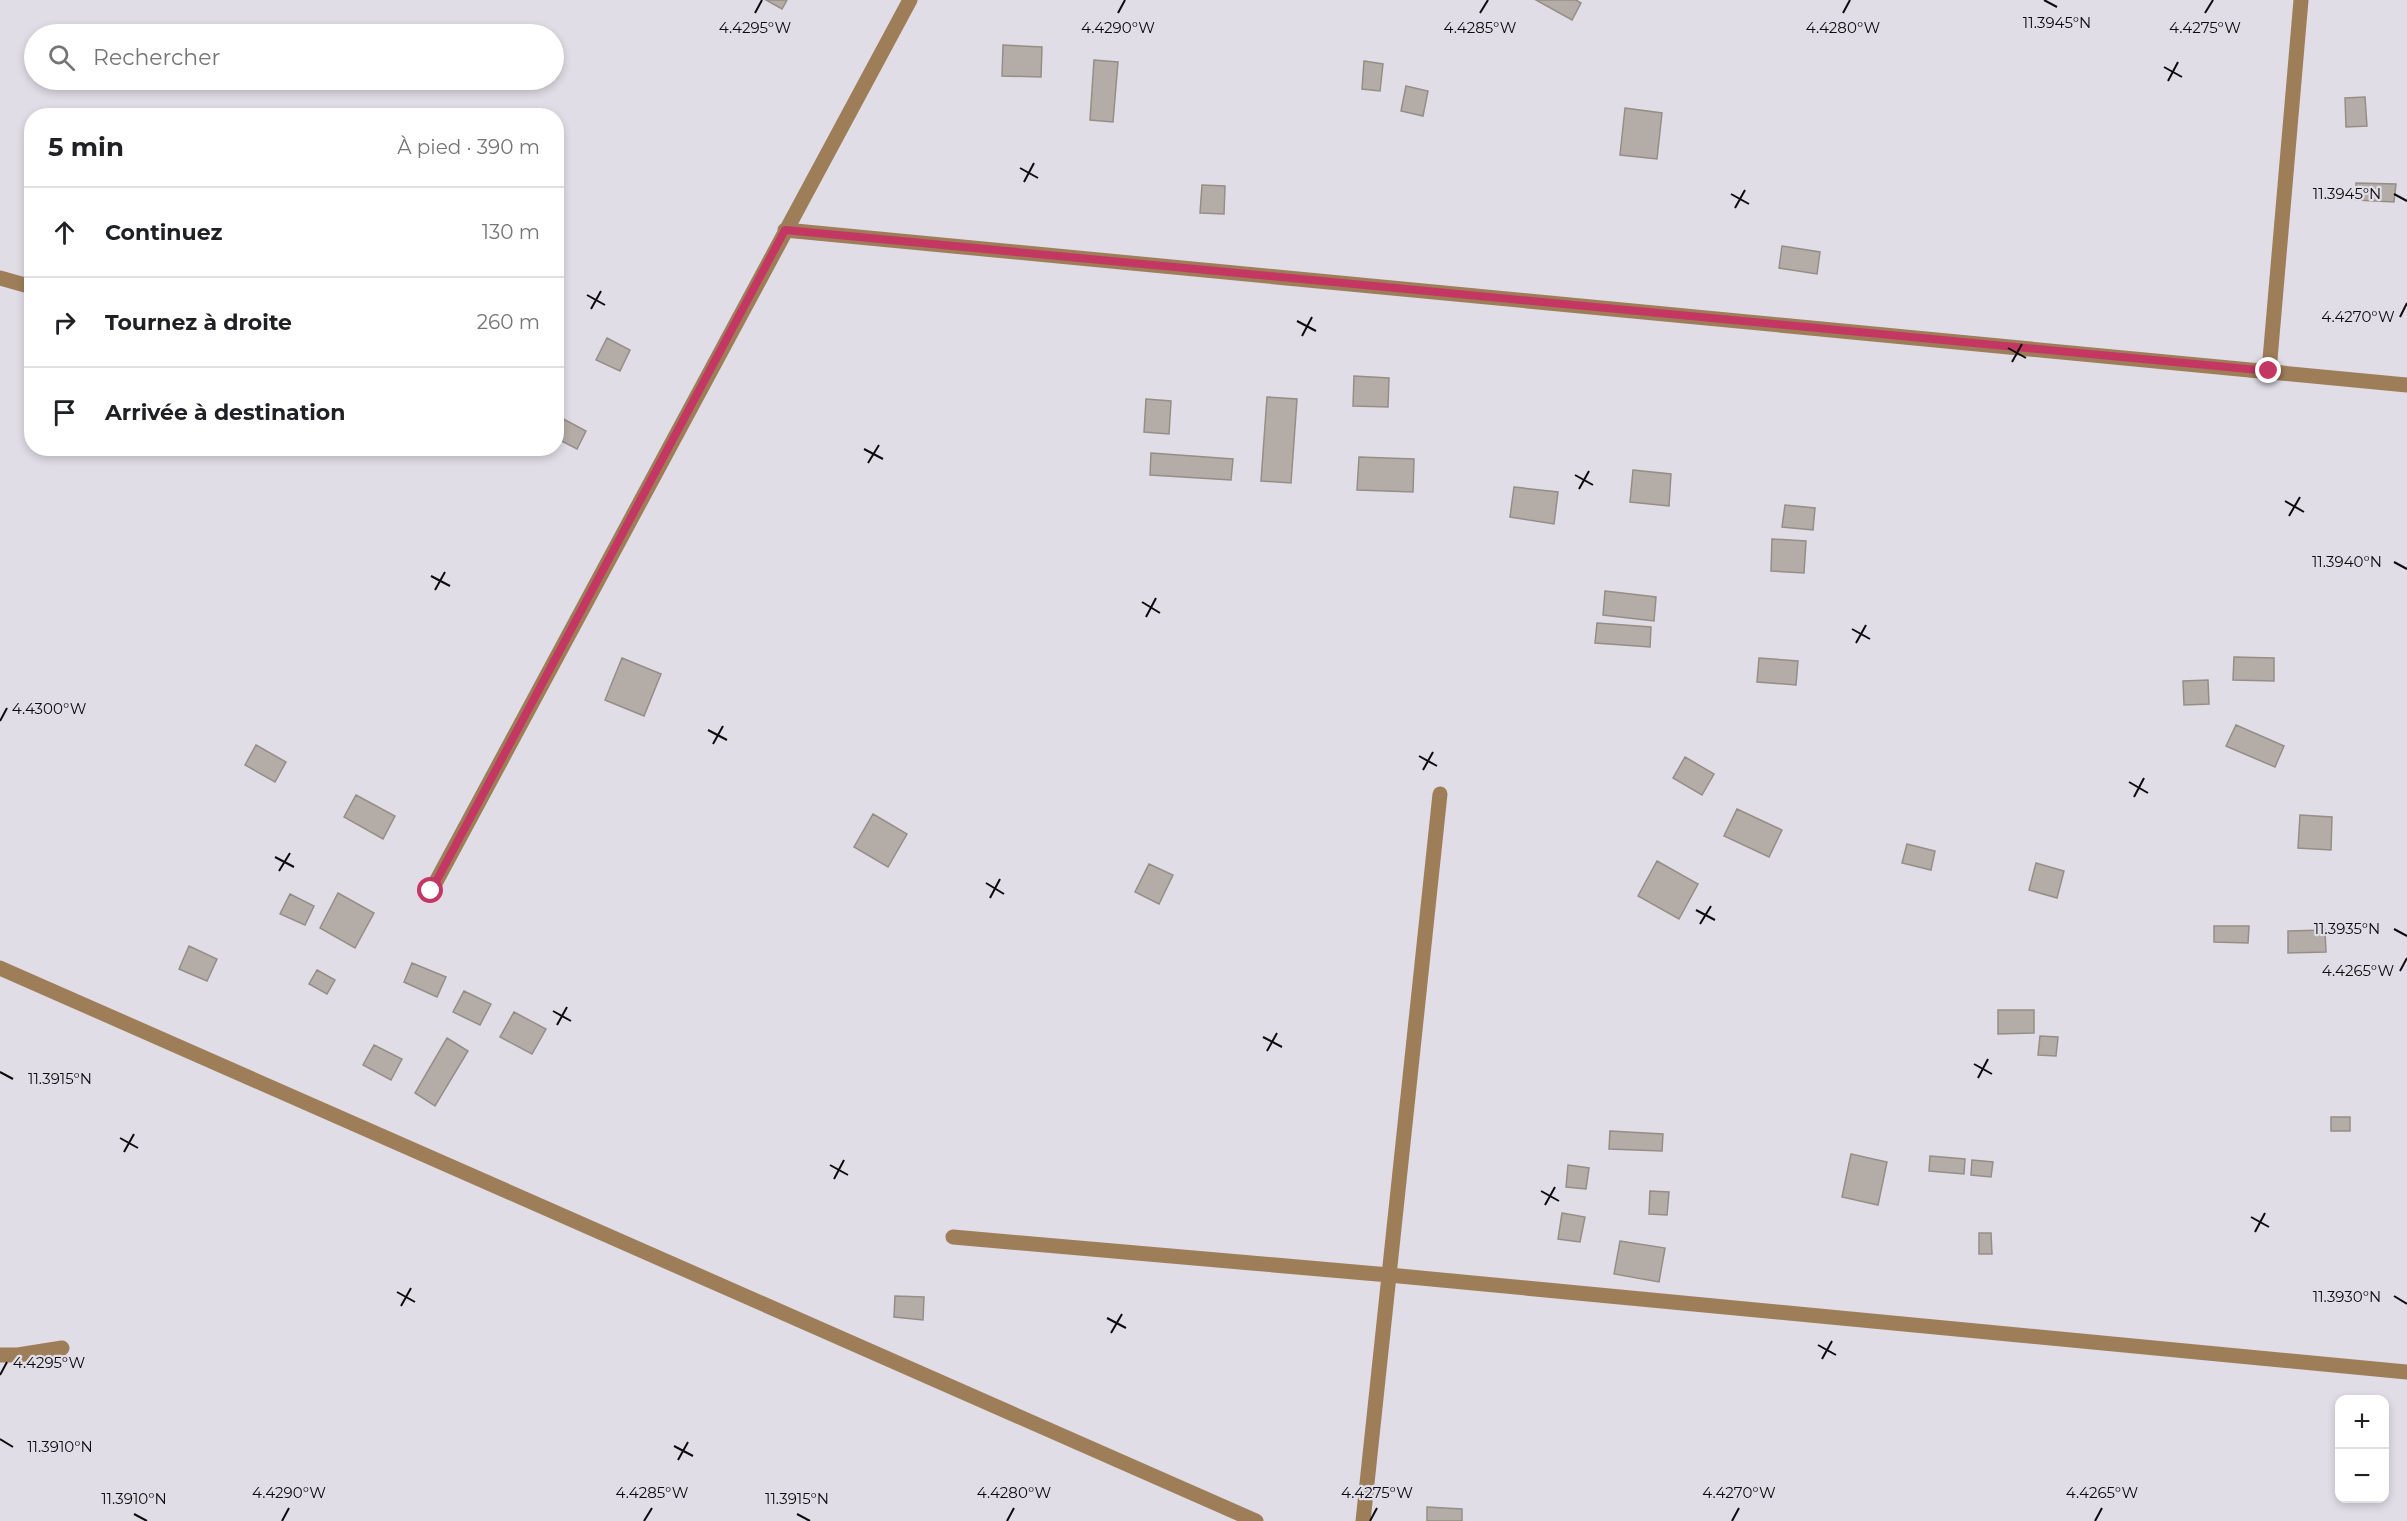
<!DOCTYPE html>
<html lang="fr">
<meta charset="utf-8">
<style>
:root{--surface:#fff;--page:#f6f6f6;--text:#202124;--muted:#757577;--line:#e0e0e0}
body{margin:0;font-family:Montserrat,sans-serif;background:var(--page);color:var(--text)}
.controls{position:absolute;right:18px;bottom:18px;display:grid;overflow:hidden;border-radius:12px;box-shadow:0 3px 9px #0003}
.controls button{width:54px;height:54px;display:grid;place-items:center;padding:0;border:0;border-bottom:2px solid var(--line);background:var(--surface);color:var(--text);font:30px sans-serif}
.stop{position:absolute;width:18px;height:18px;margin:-14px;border:4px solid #c53763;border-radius:50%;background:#fff}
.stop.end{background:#c53763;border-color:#fff;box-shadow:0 2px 6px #0008}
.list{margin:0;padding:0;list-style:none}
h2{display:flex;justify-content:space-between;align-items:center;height:78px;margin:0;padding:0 24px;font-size:26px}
h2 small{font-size:20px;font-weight:400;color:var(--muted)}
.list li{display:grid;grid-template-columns:39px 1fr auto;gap:18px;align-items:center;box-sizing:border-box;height:90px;padding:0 24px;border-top:2px solid var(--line)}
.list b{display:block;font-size:22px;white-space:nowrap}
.list em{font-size:20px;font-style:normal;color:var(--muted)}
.icon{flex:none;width:33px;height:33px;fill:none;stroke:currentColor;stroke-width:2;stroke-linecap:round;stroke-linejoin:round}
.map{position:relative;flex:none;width:2407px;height:1521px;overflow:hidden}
.search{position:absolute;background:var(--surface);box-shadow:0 3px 9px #0003;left:24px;top:24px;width:540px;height:66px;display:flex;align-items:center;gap:15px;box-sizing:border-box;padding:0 21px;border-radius:33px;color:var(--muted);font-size:22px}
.panel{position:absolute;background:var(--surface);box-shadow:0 3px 9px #0003;left:24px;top:108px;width:540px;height:348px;border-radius:24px}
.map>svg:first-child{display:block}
</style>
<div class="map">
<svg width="2407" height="1521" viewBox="0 0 2407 1521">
<rect width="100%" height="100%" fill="#e0dde6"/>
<path fill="#b4aca6" stroke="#958e87" stroke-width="1.5" d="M766 0H787L782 9Z
M1536 0H1576L1581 3 1572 20Z
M1003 45 1042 47 1041 77 1002 76Z
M1094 60 1118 62 1113 122 1090 120Z
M1364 61 1383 64 1380 91 1362 89Z
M1406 86 1428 91 1423 116 1401 111Z
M2365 97 2367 126 2346 127 2345 98Z
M1625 108 1662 113 1657 159 1620 155Z
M2356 183 2396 184 2394 202 2356 200Z
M1202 185 1225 186 1224 214 1200 213Z
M1782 246 1820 252 1817 274 1779 268Z
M607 338 630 350 620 371 596 360Z
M1354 376 1389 378 1388 407 1353 406Z
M1267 397 1297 399 1291 483 1261 481Z
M1146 399 1171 401 1169 434 1144 432Z
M556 415 586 431 577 449 556 438Z
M1151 453 1233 459 1231 480 1150 475Z
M1359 457 1414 459 1413 492 1357 490Z
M1633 470 1671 474 1669 506 1630 502Z
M1514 487 1558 492 1554 524 1510 517Z
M1785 505 1815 508 1813 530 1782 527Z
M1772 539 1806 541 1804 573 1771 571Z
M1605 591 1656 597 1654 621 1603 615Z
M1597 623 1651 627 1650 647 1595 643Z
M2234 657 2274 658V681L2233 680Z
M622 658 661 674 644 716 605 700Z
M1759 658 1798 661 1796 685 1757 682Z
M2208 680 2209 704 2184 705 2183 681Z
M2236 725 2284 746 2275 767 2226 746Z
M256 745 286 762 275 782 245 765Z
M1685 757 1714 774 1702 795 1673 778Z
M356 795 395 816 383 839 344 817Z
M1737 809 1782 830 1769 857 1724 836Z
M873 814 907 834 888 867 854 847Z
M2300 815 2332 817 2331 850 2298 848Z
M1907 844 1935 851 1931 870 1902 863Z
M1657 861 1698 884 1679 919 1638 896Z
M2036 863 2064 871 2057 898 2029 890Z
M1149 864 1173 875 1159 904 1135 892Z
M338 893 374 913 355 948 320 928Z
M290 894 314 906 305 925 280 914Z
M2214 926H2249L2248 943 2214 942Z
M2325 930 2326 952 2288 953V931Z
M189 946 217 959 207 981 179 969Z
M412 963 446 977 437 997 404 982Z
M317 970 335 980 327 994 309 984Z
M464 991 491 1004 480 1025 453 1012Z
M1998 1010H2034V1033L1998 1034Z
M514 1012 546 1029 532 1054 500 1037Z
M2040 1036 2058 1037 2056 1056 2038 1055Z
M447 1038 468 1051 435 1106 415 1093Z
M374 1045 402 1059 391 1080 363 1065Z
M2331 1117H2350V1131H2331Z
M1610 1131 1663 1134 1662 1151 1609 1149Z
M1851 1154 1887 1162 1878 1205 1842 1197Z
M1930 1156 1965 1159 1964 1174 1929 1171Z
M1972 1160 1993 1162 1991 1177 1971 1175Z
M1568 1165 1589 1168 1586 1189 1566 1187Z
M1650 1191 1669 1192 1667 1215 1649 1214Z
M1562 1213 1585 1217 1580 1242 1558 1239Z
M1979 1233H1991L1992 1254H1979Z
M1620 1241 1665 1248 1659 1282 1614 1274Z
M895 1296 924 1297 923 1320 894 1317Z
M1427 1507 1462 1509V1521H1427Z"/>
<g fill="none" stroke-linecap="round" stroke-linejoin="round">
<path stroke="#9e7e58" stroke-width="15" d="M785 230 2407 385
M0 278 32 287
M2269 371 2301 0
M431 891 910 0
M0 968 1256 1521
M953 1237 1389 1275 2407 1372
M0 1355H18L62 1348
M1363 1521 1440 794"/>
</g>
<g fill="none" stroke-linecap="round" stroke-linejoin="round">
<path stroke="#c53763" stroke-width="8" d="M431 891 785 230 2269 371"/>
</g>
<path fill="none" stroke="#0c0b0e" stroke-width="2" d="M2044 0 2057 7M755 13 762 0M1118 13 1125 0M1480 13 1488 0M1843 13 1850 0M2205 13 2213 0M2164 67 2182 77M2168 81 2178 62M1020 168 1038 178M1024 182 1034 163M1731 194 1749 204M2394 194 2407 201M1735 208 1745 190M587 295 605 305M591 309 601 291M2400 317 2407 303M1297 321 1316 331M1302 336 1312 317M2008 348 2026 358M2012 362 2022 344M864 449 883 459M868 463 879 445M1575 475 1593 485M1579 489 1589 471M2285 501 2304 512M2289 516 2300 497M2394 562 2407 569M431 576 450 586M435 590 445 572M1142 602 1160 613M1146 617 1156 598M1852 629 1870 639M1856 643 1866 625M0 721 7 708M708 730 727 740M713 744 723 726M1419 756 1437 766M1423 770 1433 752M2129 782 2148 793M2134 797 2144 778M275 857 294 867M279 871 290 853M986 883 1004 894M990 898 1000 879M1696 910 1715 920M1700 924 1711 906M2394 929 2407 936M2400 971 2407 958M553 1011 571 1021M557 1025 567 1007M1263 1037 1282 1047M1267 1051 1277 1033M1974 1064 1992 1074M0 1072 13 1079M1978 1078 1988 1059M120 1138 138 1148M124 1152 134 1134M830 1165 848 1175M834 1179 844 1160M1541 1191 1559 1201M1545 1205 1555 1187M2251 1217 2269 1227M2255 1232 2265 1213M397 1292 415 1302M2394 1296 2407 1304M401 1306 411 1288M1107 1318 1126 1328M1111 1333 1122 1314M1818 1345 1836 1355M1822 1359 1832 1341M0 1375 7 1362M0 1439 13 1447M674 1446 693 1456M678 1460 688 1442M134 1514 147 1521M797 1514 810 1521M282 1521 289 1508M644 1521 652 1508M1007 1521 1014 1508M1370 1521 1377 1508M1732 1521 1739 1508M2095 1521 2102 1508"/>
<g font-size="15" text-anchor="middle" fill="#0c0b0e" stroke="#e0dde6" stroke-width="4.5" stroke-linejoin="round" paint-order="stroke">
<text x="2057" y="28">11.3945°N</text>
<text x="755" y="33">4.4295°W</text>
<text x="1118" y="33">4.4290°W</text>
<text x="1480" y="33">4.4285°W</text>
<text x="1843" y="33">4.4280°W</text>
<text x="2205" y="33">4.4275°W</text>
<text x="2347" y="199">11.3945°N</text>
<text x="2358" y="322">4.4270°W</text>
<text x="2347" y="567">11.3940°N</text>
<text x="49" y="714">4.4300°W</text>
<text x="2347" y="934">11.3935°N</text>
<text x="2358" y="976">4.4265°W</text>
<text x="60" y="1084">11.3915°N</text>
<text x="2347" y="1302">11.3930°N</text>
<text x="49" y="1368">4.4295°W</text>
<text x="60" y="1452">11.3910°N</text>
<text x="289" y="1498">4.4290°W</text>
<text x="652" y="1498">4.4285°W</text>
<text x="1014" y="1498">4.4280°W</text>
<text x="1377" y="1498">4.4275°W</text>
<text x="1739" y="1498">4.4270°W</text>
<text x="2102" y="1498">4.4265°W</text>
<text x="134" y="1504">11.3910°N</text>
<text x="797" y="1504">11.3915°N</text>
</g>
</svg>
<div class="controls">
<button>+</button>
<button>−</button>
</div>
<div class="stop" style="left:431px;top:891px"></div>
<div class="stop end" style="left:2269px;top:371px"></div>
<div class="search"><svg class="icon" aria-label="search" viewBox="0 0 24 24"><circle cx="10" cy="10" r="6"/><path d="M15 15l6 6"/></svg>Rechercher</div>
<section class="panel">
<h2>5 min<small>À pied · 390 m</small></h2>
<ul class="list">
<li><svg class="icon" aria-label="ahead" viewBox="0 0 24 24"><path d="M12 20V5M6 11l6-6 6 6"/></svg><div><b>Continuez</b></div><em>130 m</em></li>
<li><svg class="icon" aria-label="right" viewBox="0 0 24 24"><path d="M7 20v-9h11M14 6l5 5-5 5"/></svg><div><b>Tournez à droite</b></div><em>260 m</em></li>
<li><svg class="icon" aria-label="arrive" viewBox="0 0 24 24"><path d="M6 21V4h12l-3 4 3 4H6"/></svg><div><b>Arrivée à destination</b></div></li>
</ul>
</section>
</div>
